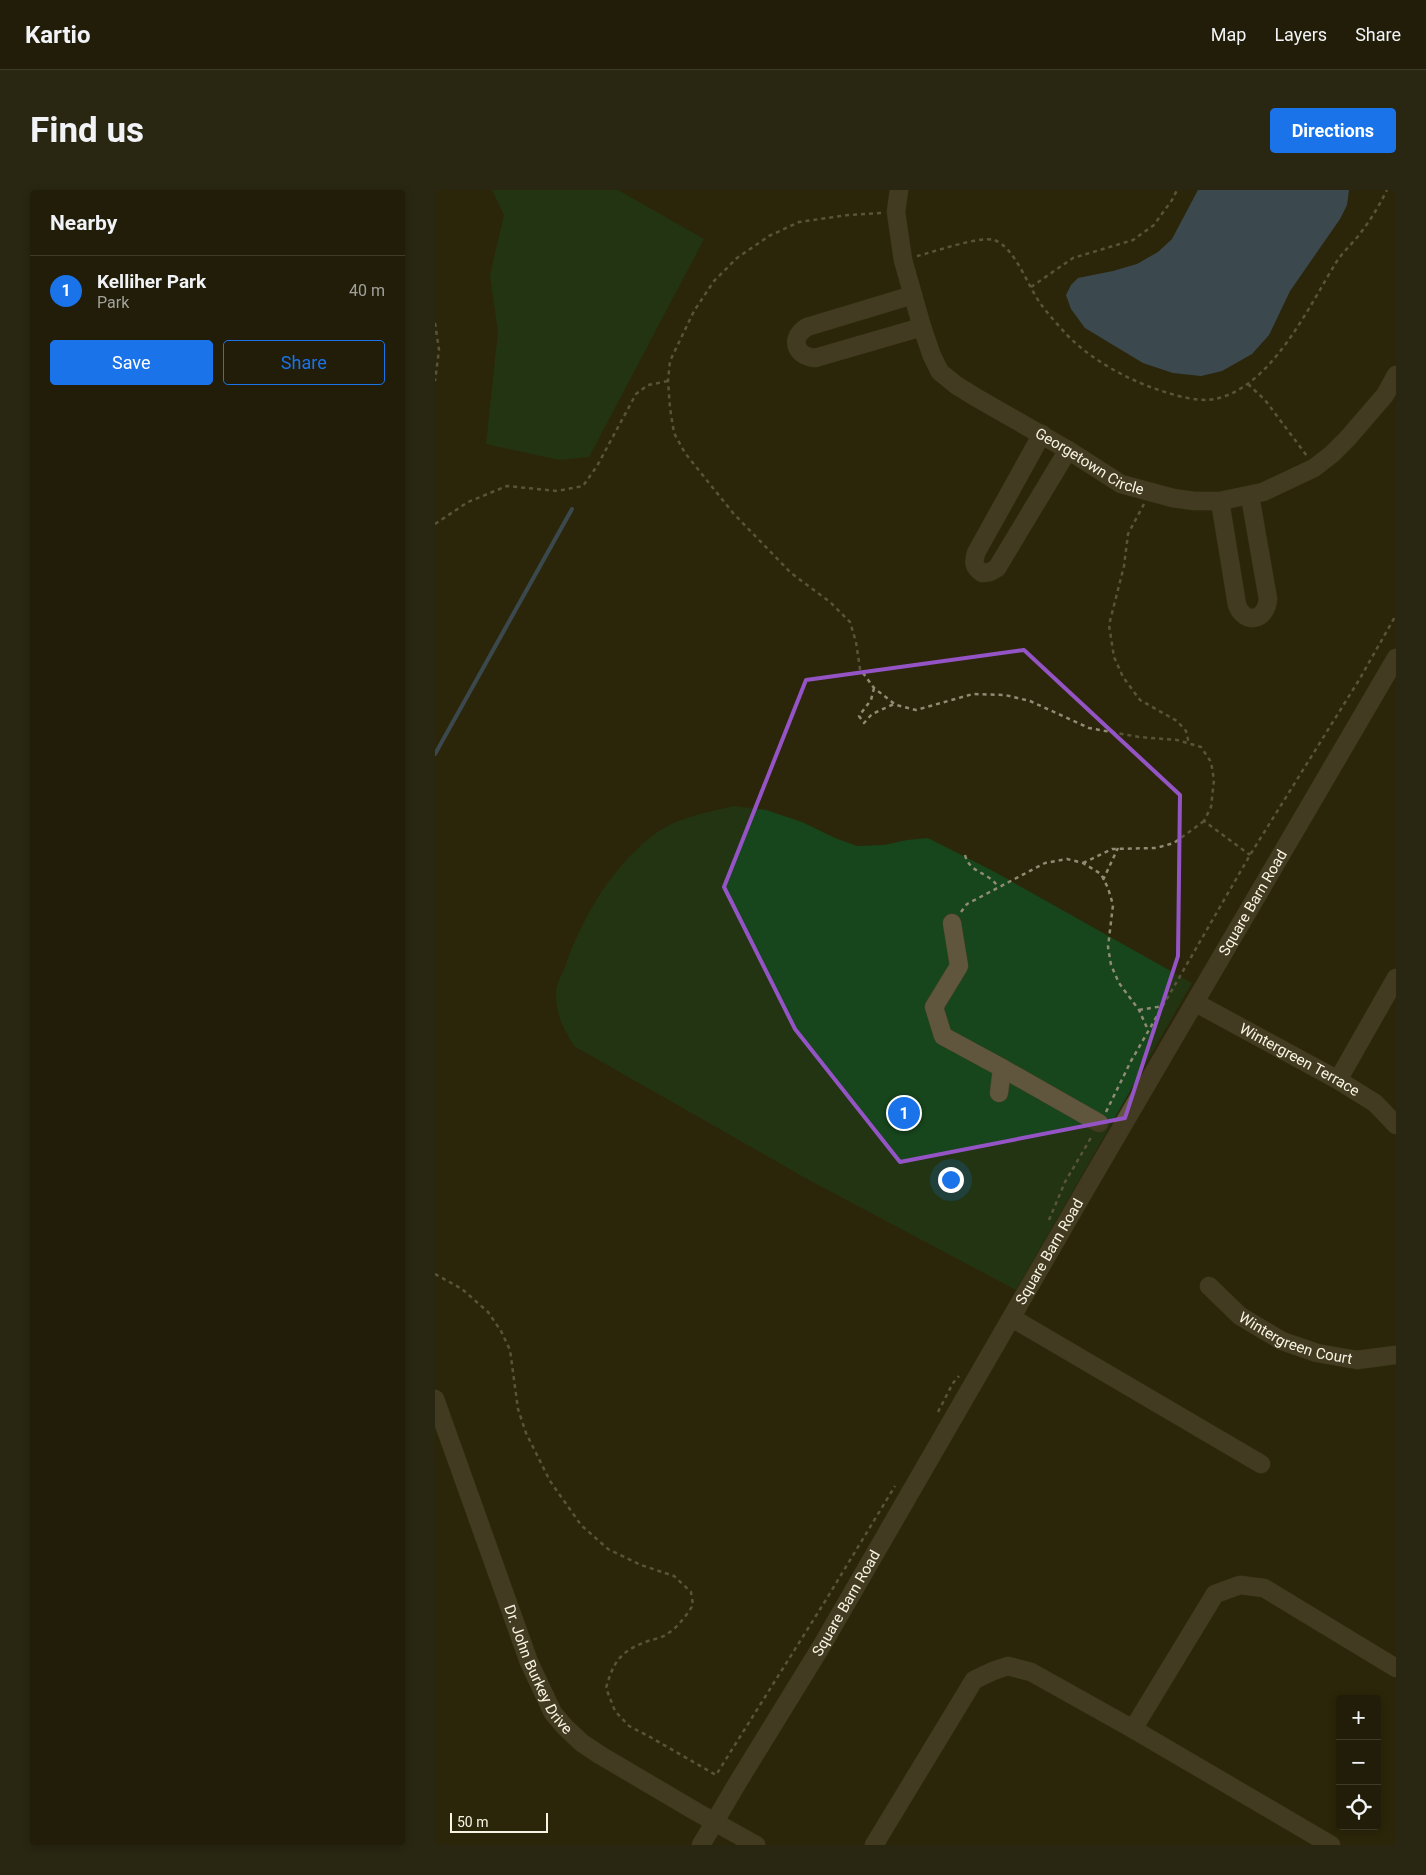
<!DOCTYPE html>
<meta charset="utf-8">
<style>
:root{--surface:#211d08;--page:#292612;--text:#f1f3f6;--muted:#a2a29c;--line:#3e3b29;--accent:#1a73e8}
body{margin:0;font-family:Roboto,sans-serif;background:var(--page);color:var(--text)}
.controls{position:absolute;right:15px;bottom:15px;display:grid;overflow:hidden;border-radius:5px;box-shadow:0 2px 8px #0003}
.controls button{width:45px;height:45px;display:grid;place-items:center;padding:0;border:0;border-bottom:1px solid var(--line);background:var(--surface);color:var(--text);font:25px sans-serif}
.scale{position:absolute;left:15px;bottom:12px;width:98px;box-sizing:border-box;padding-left:5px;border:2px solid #f7f4e3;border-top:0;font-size:14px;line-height:18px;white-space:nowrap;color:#f7f4e3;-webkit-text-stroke:4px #2c270a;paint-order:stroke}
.you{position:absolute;left:515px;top:989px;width:18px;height:18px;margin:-12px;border:4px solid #fff;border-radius:50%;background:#1a73e8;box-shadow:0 0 0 8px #1a73e833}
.badge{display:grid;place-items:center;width:32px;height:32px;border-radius:50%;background:var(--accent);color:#fff;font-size:16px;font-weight:700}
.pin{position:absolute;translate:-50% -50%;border:2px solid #fff;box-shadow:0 1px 5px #0006}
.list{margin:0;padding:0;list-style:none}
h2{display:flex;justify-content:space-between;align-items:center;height:65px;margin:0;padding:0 20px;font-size:21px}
h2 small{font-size:16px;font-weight:400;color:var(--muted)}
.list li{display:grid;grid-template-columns:32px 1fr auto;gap:15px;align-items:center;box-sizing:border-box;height:70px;padding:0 20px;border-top:1px solid var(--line)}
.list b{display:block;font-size:19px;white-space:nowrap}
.list p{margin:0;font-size:16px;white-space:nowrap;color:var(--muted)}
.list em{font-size:16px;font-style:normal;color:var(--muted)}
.actions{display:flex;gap:10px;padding:15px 20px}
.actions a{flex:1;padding:11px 0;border:1px solid var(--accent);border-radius:5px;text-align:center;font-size:18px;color:var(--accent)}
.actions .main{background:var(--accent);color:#fff}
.icon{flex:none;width:28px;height:28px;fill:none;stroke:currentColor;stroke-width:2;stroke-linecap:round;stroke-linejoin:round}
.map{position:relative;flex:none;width:961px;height:1655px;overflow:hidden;border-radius:5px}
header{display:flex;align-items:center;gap:30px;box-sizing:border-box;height:70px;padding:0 25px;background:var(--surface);border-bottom:1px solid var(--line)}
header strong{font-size:24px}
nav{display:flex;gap:28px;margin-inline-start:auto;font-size:18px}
.intro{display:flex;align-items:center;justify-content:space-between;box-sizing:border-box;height:120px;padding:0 30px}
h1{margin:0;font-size:35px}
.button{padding:12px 22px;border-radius:5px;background:var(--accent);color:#fff;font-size:18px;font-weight:700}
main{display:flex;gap:30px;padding:0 30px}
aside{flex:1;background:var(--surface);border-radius:5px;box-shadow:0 2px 8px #0003}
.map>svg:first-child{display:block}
</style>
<header>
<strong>Kartio</strong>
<nav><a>Map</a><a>Layers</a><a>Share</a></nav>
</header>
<div class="intro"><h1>Find us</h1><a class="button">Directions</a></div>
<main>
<aside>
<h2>Nearby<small></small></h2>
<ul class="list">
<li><span class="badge">1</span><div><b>Kelliher Park</b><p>Park</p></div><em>40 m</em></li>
</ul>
<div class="actions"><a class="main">Save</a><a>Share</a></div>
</aside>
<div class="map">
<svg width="961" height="1655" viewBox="0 0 961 1655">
<rect width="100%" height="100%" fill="#2c270a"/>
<path fill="#17451c" d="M57 0H183L269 49 154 267 124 270 51 254 63 142 55 85 69 25Z
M299 616 331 620 367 632 400 648 422 656 449 655 472 650 493 648 558 681 757 793 581 1100 374 990 139 856C128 837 121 826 121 803 121 794 128 783 131 774 150 723 178 674 224 641 243 628 277 621 299 616Z"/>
<path fill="#4f74a5" d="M763 0H914L912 15 905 29 855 101 834 145 817 164 787 181 766 186 738 183 708 173 650 138 636 119 631 105 636 95 643 88 678 81 702 74 723 62 737 49Z"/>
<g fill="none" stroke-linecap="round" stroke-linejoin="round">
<path stroke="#4f74a5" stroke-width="4" d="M0 564 137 319"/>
<g stroke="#484428" stroke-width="19">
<g id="minor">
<path id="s1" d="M464 0 461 22 468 70 487 137 497 166 505 182 521 195 542 208 633 260 686 294 738 308 759 311H785L828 302 879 278 897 264 913 248 950 205 961 185"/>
<path d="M478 105 372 137C354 148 360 166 380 168L487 137"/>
<path d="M607 244 541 363C538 373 539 377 547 383L555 382 562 378 633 260"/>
<path d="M785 311 802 415C810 435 831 431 833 409L815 306"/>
<path d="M517 733 524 776 499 817 508 846 567 878 564 903"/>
<path id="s2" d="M761 813 903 890 940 913 961 935"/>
<path d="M567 878 664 933"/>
<path d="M903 890 961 788"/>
<path id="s3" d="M774 1096 805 1126 847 1151 882 1163 922 1170 961 1165"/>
<path d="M577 1128 826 1274"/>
<path id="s4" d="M0 1209 94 1472 118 1523 130 1537 147 1553 165 1565 260 1621 321 1655"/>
<path d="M698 1539 896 1655"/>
<path id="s5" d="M266 1655 303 1592 386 1457 657 988 961 468"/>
<path d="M439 1655 539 1490 558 1481 573 1476 596 1482 698 1539 780 1404 805 1395 829 1398 961 1478"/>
</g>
</g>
<path stroke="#8f8b74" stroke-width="2.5" stroke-dasharray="4 4" stroke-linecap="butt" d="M446 23 413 25 364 32 334 46 302 68 279 91 259 121 235 171 233 191 235 218 239 243 250 263 298 323 356 383 395 412 415 432 421 452 425 479 439 498 461 515 481 520 538 504 570 505 595 511 654 538 704 547 742 550 766 557 776 572 779 590 776 617 769 631 815 665
M482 66C499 62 543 46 559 50 579 56 593 96 605 113 613 124 623 135 632 145 656 169 686 186 718 198 735 204 763 213 780 209 837 197 874 116 902 71 908 62 917 54 924 45 935 31 944 16 952 0
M596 97 638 68 698 50 719 35 737 10 742 0
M0 133 4 160 0 191
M813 194 830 210 872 266
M709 314 693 344 689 376 674 435 679 467 688 487 705 510 742 531 751 541 754 554
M0 334 33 312 72 296 122 301 148 296 162 276 201 204 213 195 233 191
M439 498 436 510 424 526 429 533 437 524 459 514
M530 665C535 684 553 681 563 697
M648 673 677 659 721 658 739 653 769 631
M668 690 683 658
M526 722 532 714 610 673 632 669 648 673 666 684 673 698 678 715 673 757 676 775 684 793 704 820 713 840
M704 820 728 816
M671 922 696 871 815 665 924 490 961 425
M614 1030 630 992 657 946
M0 1084 27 1099 53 1122 66 1141 75 1160 83 1219 91 1243 115 1291 146 1335 173 1359 206 1375 239 1386 256 1402 258 1415C251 1426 243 1437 232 1444 227 1448 219 1449 213 1451 186 1461 179 1470 171 1498L180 1521 194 1536 217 1548 281 1585 389 1413 460 1296
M503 1222 518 1193 524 1186"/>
<use href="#minor" stroke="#60563e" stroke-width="18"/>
</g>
<path d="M0 0H961V1655H0ZM589 460 745 605 743 766 690 928 465 972 360 839 289 697 371 490Z" fill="#2c270a" fill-opacity=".55" fill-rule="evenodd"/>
<path fill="none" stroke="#9454c6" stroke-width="4" stroke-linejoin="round" d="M589 460 745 605 743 766 690 928 465 972 360 839 289 697 371 490Z"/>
<g text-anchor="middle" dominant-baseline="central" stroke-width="4" stroke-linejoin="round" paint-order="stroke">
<g font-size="15" fill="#f7f4e3" stroke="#2c270a">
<text stroke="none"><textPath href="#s1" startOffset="364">Georgetown Circle</textPath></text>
<text stroke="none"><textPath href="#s5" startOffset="1092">Square Barn Road</textPath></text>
<text stroke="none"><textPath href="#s2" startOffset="118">Wintergreen Terrace</textPath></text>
<text stroke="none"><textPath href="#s5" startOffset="688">Square Barn Road</textPath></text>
<text stroke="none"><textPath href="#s3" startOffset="104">Wintergreen Court</textPath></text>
<text stroke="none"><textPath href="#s5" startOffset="282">Square Barn Road</textPath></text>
<text stroke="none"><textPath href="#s4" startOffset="290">Dr. John Burkey Drive</textPath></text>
</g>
</g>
</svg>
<div class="controls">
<button>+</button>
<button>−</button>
<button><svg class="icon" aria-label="locate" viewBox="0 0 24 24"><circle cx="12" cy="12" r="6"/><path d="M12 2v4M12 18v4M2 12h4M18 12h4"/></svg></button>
</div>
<div class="scale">50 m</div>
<div class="you"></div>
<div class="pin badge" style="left:469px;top:923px">1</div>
</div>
</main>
